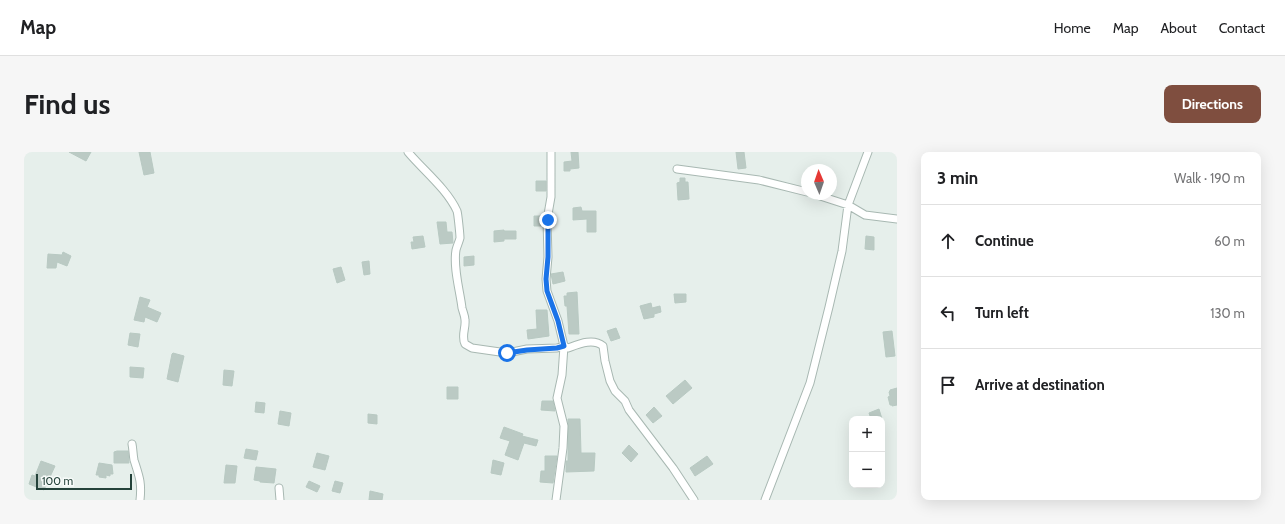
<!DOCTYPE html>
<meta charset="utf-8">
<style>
:root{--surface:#fff;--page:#f6f6f6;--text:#202124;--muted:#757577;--line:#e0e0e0;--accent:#7f4e3f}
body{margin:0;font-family:Cabin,sans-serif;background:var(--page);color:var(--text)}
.controls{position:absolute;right:12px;bottom:12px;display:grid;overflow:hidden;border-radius:8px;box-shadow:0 4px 16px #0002}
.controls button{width:36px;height:36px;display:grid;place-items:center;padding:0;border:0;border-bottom:1px solid var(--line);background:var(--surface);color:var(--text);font:20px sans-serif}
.compass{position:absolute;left:777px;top:12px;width:36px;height:36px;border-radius:50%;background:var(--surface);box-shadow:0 4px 16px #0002;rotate:358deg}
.scale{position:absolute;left:12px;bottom:10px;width:96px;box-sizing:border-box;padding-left:4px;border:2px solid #24423a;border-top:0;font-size:11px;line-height:14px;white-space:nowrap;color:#24423a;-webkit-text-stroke:3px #f7fbf9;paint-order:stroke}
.stop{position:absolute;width:12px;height:12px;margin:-9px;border:3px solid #1a73e8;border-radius:50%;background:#fff}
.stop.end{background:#1a73e8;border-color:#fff;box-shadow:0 1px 4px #0008}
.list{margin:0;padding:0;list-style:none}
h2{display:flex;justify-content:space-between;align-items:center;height:52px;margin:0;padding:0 16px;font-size:17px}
h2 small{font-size:13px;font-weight:400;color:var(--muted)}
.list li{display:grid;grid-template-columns:26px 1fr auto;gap:12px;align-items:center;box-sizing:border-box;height:72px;padding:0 16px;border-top:1px solid var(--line)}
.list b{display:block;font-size:15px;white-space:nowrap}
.list em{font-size:13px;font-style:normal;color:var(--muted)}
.icon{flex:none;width:22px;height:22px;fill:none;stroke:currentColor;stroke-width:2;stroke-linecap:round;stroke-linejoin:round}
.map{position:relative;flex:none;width:873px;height:348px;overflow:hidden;border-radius:8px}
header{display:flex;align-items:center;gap:24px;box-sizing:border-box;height:56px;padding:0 20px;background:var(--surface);border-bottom:1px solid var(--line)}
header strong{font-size:19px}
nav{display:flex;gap:22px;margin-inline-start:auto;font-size:14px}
.intro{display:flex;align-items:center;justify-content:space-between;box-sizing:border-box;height:96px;padding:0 24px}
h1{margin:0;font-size:28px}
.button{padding:10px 18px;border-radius:8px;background:var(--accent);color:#fff;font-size:14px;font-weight:700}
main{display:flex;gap:24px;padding:0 24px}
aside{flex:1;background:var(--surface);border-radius:8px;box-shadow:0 4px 16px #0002}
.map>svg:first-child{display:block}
</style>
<header>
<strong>Map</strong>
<nav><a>Home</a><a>Map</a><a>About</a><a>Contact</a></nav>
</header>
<div class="intro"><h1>Find us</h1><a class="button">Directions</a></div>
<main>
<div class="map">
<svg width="873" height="348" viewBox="0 0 873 348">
<rect width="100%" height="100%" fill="#e6efeb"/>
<path fill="#bbcac4" stroke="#b8c9c2" d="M45 0H67L62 9Z
M115 0H126L130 21 120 23Z
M547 0H554L555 16 546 17V19H540V10L548 9Z
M712 0H720L722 16 714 17Z
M656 26H661V30H664L665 47 654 48 653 31 656 30Z
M512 29H522V39H512Z
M557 55 558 59H572V80H563V67L549 68V56Z
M510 64H518V74H510Z
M413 70H422L423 80H428L429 91 416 92Z
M480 78V79H492V87H480V89L470 90V79Z
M399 84 401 95 388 97 387 90H390L389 85Z
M842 84 850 85V98L841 97Z
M39 100 47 104 43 114 33 110 32 116H23L24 102 38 103Z
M450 104V113L440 114V105Z
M345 109 346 122 340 123 338 110Z
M317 115 321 128 313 131 309 117Z
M539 120 541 129 529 132 527 122Z
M553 140 555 182H545L543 154H541L540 144H543V141Z
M650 142H662V150L651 151Z
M116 145 126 148 123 155 137 161 133 170 121 165 120 170 110 168Z
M627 151 628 156 636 154 637 160 630 162V165L620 167 616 154Z
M512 158H523L525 184 504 187 503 178 513 177Z
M592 176 596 186 587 189 583 179Z
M868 179 871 204 862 205 859 180Z
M106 181 116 182 114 195 104 193Z
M149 201 160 204 154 230 143 227 148 202Z
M106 215 120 216 119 226 106 225Z
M200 218 210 219 208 234 199 233Z
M661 228 668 236 649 252 642 244Z
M423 235H434V247H423Z
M873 236V253L868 254V253H866L864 245 866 244 865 240 866 239V238Z
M518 249H529L531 259 517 258Z
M232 250 241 251 240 261 231 260Z
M630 255 638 264 629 271 622 263Z
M855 257 858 267H847L845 261Z
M256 259 267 261 265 274 254 272Z
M344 262 353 263V272L344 271Z
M544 267H556L557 301H571L570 319 542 320V309H544Z
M480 275 499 282 498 284 514 288 512 294 500 291 494 308 481 303 486 289 476 286Z
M605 293 614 302 607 310 598 301Z
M222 297 234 299 232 308 220 306Z
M93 299H104L105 311H90V300Z
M293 301 305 304 301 318 289 315Z
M521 304H533L529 331 516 330 517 319H521Z
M683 304 689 312 671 324 666 316Z
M469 308 480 311 477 323 467 321Z
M17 309 31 314 20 338 5 332 8 323 11 324Z
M75 311 88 313 89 322H86V324L82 323V326L75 325V323H72Z
M202 313 213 314 211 331H200Z
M232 315 252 317 250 331 236 330V329L230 328Z
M285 329 296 334 293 340 282 335Z
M311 329 319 331 316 341 308 339Z
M346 339 359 342 358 348H345Z"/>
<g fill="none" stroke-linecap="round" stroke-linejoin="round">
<g stroke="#a8b8b2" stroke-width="9">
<path id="minor" d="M384 0C399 18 423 37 433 59 434 62 436 83 436 86 435 90 433 94 432 98 429 116 436 139 438 156 439 160 441 164 441 168 442 176 437 184 441 192L448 196 483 201 503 197 533 196 540 194 544 196C555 192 569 186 579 194L581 209 586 229 591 239 601 249 605 258 649 316 670 348
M527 0V45L523 68 524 105 522 127 523 139 534 169 540 194 538 223 533 246 540 274 539 296 532 348
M653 17 735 28 783 40
M790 42 824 53 841 63 873 67
M108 292C109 297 109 303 110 308 115 324 118 330 116 348
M255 336 256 348
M741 348 786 231 805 155 818 99 824 53 844 0"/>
</g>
<use href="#minor" stroke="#fff" stroke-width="7"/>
</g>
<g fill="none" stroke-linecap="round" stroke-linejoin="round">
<path stroke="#1a73e8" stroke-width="5" d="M483 201 503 198 533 196 540 194 534 169 523 139 522 127 524 105V68"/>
</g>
</svg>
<div class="controls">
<button>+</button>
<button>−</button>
</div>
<svg class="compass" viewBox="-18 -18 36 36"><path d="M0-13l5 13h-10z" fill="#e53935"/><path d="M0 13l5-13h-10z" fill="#757577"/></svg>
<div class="scale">100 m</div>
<div class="stop" style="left:483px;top:201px"></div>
<div class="stop end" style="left:524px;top:68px"></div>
</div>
<aside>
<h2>3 min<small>Walk · 190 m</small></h2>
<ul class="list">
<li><svg class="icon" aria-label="ahead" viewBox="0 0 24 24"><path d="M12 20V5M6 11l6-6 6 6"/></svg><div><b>Continue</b></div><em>60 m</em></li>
<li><svg class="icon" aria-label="left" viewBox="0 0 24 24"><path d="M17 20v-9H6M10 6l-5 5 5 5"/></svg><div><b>Turn left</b></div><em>130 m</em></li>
<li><svg class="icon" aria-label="arrive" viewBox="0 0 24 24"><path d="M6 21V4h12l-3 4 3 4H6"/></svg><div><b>Arrive at destination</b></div></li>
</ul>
</aside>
</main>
